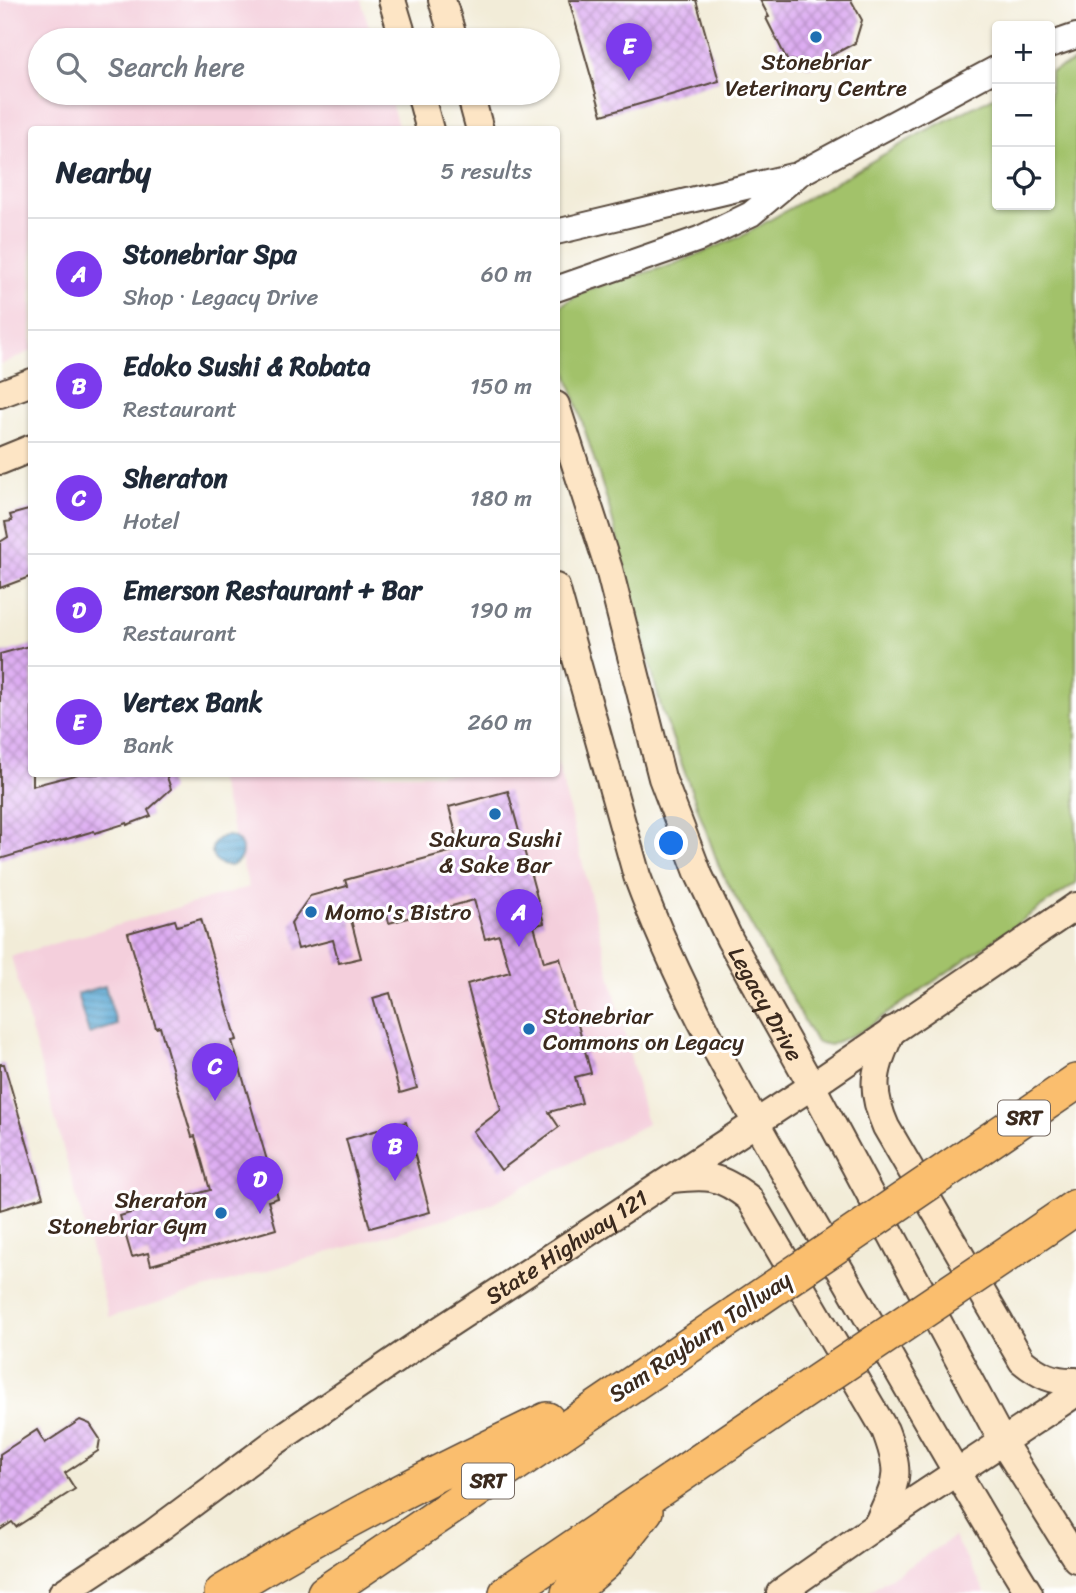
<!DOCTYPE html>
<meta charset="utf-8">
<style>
:root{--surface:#fff;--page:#f2f2f3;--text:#1f2937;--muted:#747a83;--line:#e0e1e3;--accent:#7c3aed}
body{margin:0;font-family:Sriracha,sans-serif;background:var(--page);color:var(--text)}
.controls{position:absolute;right:21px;top:21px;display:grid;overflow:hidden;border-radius:7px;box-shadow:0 2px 5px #0004}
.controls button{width:63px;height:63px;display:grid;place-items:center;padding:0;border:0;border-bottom:2px solid var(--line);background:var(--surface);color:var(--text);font:35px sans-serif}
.you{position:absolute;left:672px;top:844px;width:24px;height:24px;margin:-18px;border:5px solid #fff;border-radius:50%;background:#1a73e8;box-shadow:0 0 0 10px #1a73e833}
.badge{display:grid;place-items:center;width:46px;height:46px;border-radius:50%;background:var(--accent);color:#fff;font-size:23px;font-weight:700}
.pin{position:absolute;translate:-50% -58px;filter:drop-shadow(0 2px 4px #0008)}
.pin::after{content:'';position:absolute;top:37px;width:24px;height:21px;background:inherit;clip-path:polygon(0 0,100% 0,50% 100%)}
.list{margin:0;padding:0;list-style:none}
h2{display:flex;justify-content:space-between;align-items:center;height:91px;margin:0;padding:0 28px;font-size:30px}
h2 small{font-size:23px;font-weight:400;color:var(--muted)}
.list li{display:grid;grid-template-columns:46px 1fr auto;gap:21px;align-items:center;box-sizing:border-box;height:112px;padding:0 28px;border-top:2px solid var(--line)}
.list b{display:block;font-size:26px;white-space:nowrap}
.list p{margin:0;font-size:23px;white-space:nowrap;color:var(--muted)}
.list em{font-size:23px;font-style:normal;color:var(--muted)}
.icon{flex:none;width:38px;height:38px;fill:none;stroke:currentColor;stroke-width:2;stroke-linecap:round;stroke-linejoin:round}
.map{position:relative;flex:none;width:1076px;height:1593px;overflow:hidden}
.search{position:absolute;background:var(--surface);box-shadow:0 2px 5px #0004;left:28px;top:28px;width:532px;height:77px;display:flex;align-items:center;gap:18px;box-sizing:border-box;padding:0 24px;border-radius:38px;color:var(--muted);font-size:26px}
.panel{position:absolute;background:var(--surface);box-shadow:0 2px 5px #0004;left:28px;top:126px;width:532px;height:651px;border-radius:7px}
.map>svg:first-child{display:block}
</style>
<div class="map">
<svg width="1076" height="1593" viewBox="0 0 1076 1593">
<defs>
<pattern id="water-rules" width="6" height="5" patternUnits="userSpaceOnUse" patternTransform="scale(1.75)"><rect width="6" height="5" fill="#5aa8d4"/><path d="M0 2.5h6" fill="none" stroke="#4c89ab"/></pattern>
<pattern id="building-cross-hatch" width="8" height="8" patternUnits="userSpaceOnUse" patternTransform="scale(1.75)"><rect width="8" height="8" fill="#ddacf2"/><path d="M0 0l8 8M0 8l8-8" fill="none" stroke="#b48cc3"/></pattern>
</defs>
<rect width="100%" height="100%" fill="#fff"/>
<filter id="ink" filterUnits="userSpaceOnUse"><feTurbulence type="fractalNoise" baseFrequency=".0143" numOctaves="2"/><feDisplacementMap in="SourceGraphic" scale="14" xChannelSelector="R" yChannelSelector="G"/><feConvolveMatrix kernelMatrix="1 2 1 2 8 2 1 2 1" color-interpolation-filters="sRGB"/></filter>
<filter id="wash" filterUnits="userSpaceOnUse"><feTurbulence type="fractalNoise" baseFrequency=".00686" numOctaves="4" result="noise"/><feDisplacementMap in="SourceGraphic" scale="28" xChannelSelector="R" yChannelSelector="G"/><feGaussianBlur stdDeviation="1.57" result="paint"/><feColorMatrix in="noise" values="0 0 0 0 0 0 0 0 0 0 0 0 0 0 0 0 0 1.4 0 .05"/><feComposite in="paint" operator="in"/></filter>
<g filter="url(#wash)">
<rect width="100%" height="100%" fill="#f2ecd8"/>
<path fill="#f4cfdc" d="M0 0H361L373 40H40V93H388L399 129 32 130 31 351 0 365Z
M557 760 647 1124 484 1207 109 1317 11 956 249 887 217 774H556Z
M954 1537 986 1593H867Z"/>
<path fill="#a2c26a" stroke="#6e7644" stroke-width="2" d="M1076 61V883L862 1031 830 1045 816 1042 720 869 661 707 608 503 557 342 556 316 560 306 586 290 672 265 742 236 923 132 997 95V205H1050V72Z"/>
<path fill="url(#water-rules)" stroke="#4a6979" stroke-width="2" d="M212 851a15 15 0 1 1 30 0a15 15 0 1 1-30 0Z
M105 986 117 1025 89 1034 77 994Z"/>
<g id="blocks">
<path fill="url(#building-cross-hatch)" d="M569 0H696L719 81 602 115Z
M760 0H851L862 20 855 43 810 67 792 60 788 62 766 18 769 17Z
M32 509V576L0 588V542L8 537 5 522 12 521 10 515Z
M32 645V786L78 774H166L171 789 148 810 151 816 127 825V823L95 833 94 831 0 859V654Z
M508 791 544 923 534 926 544 962 560 958 591 1073 575 1077 582 1103 549 1112 559 1127 501 1170 473 1131 501 1110 467 984 510 972 499 935 485 939 474 900 389 923 386 910 351 920 361 958 339 963 333 940 298 949 291 923 310 896 347 886 345 880 460 849 449 807Z
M201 919 237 1040 232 1041 278 1198 268 1201 276 1229 151 1265 148 1253 132 1257 120 1216 210 1190 195 1136 192 1137 160 1027 156 1028 128 933 175 920 177 926Z
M390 993 417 1088 400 1093 373 998Z
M0 1064H4L43 1197 0 1210Z
M406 1122 430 1212 370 1228 346 1139Z
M80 1420 90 1424 100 1439 98 1451 65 1473 75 1489 16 1527 12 1522 0 1530V1454L37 1430 45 1443Z"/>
</g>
</g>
<g filter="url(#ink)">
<use href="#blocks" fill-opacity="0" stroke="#56473a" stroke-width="2"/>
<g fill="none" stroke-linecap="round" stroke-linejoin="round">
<g stroke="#56473a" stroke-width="28">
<path id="tertiary" d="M1050 45 1076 36
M556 232 792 176
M556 289 699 239 751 214 799 174 997 68"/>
</g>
<g stroke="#56473a" stroke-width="30">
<g id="secondary">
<path d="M392 0 404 40"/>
<path d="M442 0 454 40"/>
<path d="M420 93 430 130"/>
<path d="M470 93 480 130"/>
<path d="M0 394 32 382"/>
<path id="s1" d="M556 405 609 569 662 778 699 875 730 940 812 1086 1002 1441 1076 1559"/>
<path d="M0 461 32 448"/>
<path d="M556 587 637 876C684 1004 755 1121 823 1240 891 1358 957 1477 1029 1593"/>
<path d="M892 1030C875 1069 868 1086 886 1127L1022 1361C1039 1375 1053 1382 1076 1381"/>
<path d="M672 1179C708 1175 719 1175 749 1198L885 1430C903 1477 896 1481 877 1525"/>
<path id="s2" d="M62 1593 153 1533 275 1442 423 1341 812 1086 1076 906"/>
<path d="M780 1593 877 1525 1076 1393"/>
</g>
</g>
<g stroke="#56473a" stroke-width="38">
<path id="motorway" d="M972 1153 1076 1082
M1022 1244 1076 1207
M222 1593C327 1528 436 1473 547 1420
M325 1593 737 1313
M507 1593 789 1401
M569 1593 604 1563 645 1511"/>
</g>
<use href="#tertiary" stroke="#fff" stroke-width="24"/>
<use href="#secondary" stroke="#fde5c5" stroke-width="26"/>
<use href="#motorway" stroke="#fabe6e" stroke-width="35"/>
<g stroke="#56473a" stroke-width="38" stroke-linecap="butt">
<path id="motorway-bridge" d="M737 1313 972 1153
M789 1401 1022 1244"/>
</g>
<use href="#motorway-bridge" stroke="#fabe6e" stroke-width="35"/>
</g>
</g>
<g fill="#1f6fb2" stroke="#fff" stroke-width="2.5">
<circle cx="816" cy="37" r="7"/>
<circle cx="495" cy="814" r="7"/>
<circle cx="311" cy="912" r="7"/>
<circle cx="529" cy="1029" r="7"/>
<circle cx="221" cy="1213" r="7"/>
</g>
<g text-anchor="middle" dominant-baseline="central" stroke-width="6" stroke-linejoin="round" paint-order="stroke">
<g fill="#fff" stroke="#766a62" stroke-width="2">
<rect x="998" y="1100.5" width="52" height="35" rx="5"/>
<rect x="462" y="1463.5" width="52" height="35" rx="5"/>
</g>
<g font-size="21" font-weight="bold" fill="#3b2a1e">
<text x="1024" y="1118">SRT</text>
<text x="488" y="1481">SRT</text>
</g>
<g font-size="23" fill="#3b2a1e" stroke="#fff">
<text x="816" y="62">Stonebriar<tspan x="816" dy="26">Veterinary Centre</tspan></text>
<text x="495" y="839">Sakura Sushi<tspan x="495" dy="26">&amp; Sake Bar</tspan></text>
<text x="325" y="912" text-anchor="start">Momo's Bistro</text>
<text x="543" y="1016" text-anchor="start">Stonebriar<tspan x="543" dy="26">Commons on Legacy</tspan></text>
<text x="207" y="1200" text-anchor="end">Sheraton<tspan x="207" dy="26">Stonebriar Gym</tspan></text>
</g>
<g font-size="23" fill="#3b2a1e" stroke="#fff">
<text stroke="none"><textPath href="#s1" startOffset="637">Legacy Drive</textPath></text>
<text stroke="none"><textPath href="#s2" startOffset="612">State Highway 121</textPath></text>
<text transform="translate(700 1337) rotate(-34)">Sam Rayburn Tollway</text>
</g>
</g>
</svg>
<div class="controls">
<button>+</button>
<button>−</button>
<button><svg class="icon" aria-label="locate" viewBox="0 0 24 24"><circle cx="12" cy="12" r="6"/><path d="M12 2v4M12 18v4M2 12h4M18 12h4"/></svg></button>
</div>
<div class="you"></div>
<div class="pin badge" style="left:519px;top:947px">A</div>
<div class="pin badge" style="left:395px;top:1181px">B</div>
<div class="pin badge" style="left:215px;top:1101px">C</div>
<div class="pin badge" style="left:260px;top:1214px">D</div>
<div class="pin badge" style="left:629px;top:81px">E</div>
<div class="search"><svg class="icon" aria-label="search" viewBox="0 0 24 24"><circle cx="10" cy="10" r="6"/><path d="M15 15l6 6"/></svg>Search here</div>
<section class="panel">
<h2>Nearby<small>5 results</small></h2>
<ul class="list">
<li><span class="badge">A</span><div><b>Stonebriar Spa</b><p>Shop · Legacy Drive</p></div><em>60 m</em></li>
<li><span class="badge">B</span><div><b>Edoko Sushi &amp; Robata</b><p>Restaurant</p></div><em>150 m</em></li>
<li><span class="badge">C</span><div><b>Sheraton</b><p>Hotel</p></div><em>180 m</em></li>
<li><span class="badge">D</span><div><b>Emerson Restaurant + Bar</b><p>Restaurant</p></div><em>190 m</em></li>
<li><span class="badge">E</span><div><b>Vertex Bank</b><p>Bank</p></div><em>260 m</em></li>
</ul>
</section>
</div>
